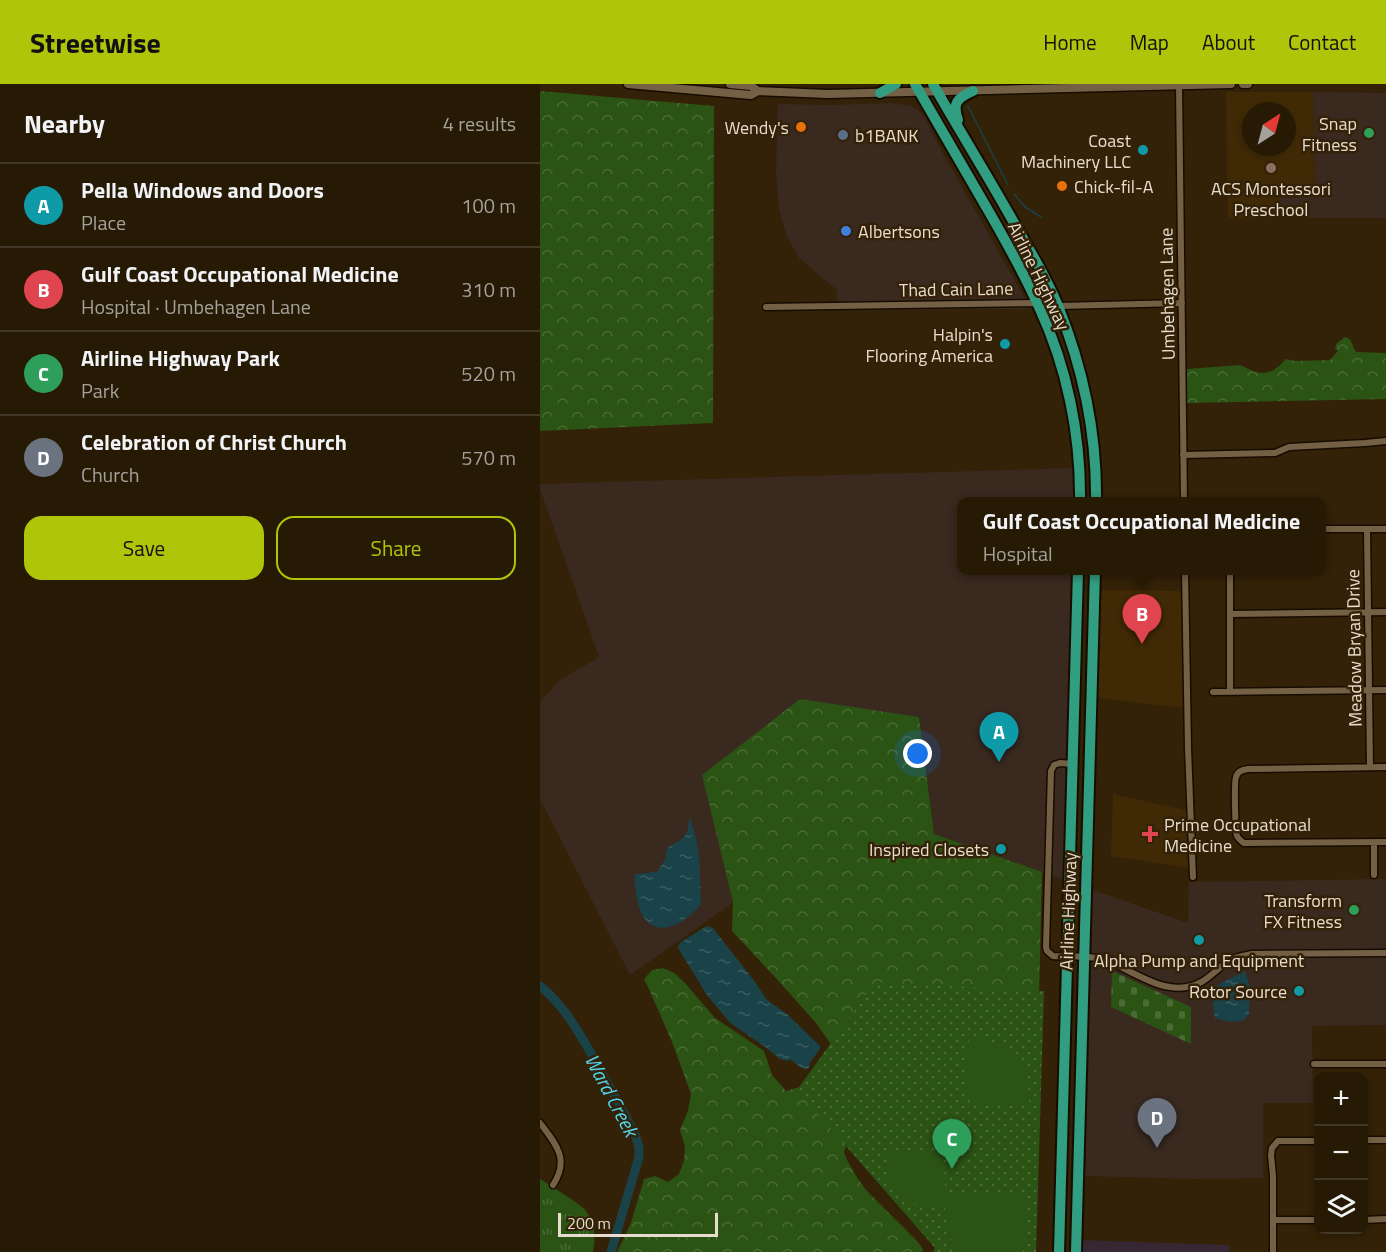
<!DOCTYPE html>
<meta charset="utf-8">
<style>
:root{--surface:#261a05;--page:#322713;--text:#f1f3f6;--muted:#a4a19a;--line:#423827;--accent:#aec509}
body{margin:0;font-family:"Titillium Web",sans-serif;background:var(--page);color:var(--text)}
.controls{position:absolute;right:18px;bottom:18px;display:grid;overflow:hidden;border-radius:12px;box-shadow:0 3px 9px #0003}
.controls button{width:54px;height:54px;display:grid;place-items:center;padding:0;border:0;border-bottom:2px solid var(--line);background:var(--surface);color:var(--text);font:30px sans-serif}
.compass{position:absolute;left:702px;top:18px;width:54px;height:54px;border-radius:50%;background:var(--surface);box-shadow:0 3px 9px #0003;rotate:36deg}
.scale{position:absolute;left:18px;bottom:15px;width:160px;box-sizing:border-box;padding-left:6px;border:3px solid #e7dccd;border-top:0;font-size:16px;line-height:21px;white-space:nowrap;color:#e7dccd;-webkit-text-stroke:4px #332207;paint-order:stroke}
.you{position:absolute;left:378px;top:670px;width:21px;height:21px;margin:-15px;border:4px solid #fff;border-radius:50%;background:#1a73e8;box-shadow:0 0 0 9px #1a73e833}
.badge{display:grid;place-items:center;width:39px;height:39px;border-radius:50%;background:var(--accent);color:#fff;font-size:20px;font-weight:700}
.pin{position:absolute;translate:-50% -50px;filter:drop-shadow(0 2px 3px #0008)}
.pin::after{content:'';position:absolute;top:32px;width:21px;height:18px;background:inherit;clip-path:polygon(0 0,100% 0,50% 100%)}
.popup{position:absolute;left:417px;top:413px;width:369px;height:78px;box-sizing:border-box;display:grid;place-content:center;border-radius:12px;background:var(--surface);filter:drop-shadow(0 2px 4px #0005);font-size:20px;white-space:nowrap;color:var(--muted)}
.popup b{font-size:22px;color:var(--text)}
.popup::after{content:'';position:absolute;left:50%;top:100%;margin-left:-12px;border:12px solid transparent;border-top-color:var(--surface)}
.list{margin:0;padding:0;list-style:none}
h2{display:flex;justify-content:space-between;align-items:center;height:78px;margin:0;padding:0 24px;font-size:26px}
h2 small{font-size:20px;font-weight:400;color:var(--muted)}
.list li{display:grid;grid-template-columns:39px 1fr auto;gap:18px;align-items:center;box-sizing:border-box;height:84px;padding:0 24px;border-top:2px solid var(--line)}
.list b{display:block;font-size:22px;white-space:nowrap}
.list p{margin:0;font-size:20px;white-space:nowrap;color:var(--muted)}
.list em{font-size:20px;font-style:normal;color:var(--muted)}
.actions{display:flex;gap:12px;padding:18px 24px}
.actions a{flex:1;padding:14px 0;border:2px solid var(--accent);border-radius:18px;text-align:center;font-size:21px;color:var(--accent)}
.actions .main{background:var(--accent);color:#111}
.icon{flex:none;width:33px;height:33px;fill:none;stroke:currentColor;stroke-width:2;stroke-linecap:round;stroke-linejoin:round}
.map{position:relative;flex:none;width:846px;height:1168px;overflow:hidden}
header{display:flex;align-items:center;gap:36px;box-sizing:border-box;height:84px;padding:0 30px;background:var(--accent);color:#111}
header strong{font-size:28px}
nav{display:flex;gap:33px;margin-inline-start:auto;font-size:21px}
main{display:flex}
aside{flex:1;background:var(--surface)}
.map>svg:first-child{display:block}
</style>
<header>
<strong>Streetwise</strong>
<nav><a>Home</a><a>Map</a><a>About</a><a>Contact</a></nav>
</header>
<main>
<aside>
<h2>Nearby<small>4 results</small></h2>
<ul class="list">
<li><span class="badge" style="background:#0f9aa8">A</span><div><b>Pella Windows and Doors</b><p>Place</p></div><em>100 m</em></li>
<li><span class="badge" style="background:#e0444e">B</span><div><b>Gulf Coast Occupational Medicine</b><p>Hospital · Umbehagen Lane</p></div><em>310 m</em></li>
<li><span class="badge" style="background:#2e9e5b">C</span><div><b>Airline Highway Park</b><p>Park</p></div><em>520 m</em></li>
<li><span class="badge" style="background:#6b7280">D</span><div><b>Celebration of Christ Church</b><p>Church</p></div><em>570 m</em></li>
</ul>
<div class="actions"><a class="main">Save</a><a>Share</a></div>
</aside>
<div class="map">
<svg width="846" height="1168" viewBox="0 0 846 1168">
<defs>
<pattern id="grass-tufts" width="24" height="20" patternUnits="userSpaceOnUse" patternTransform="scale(1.5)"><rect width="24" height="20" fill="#2b5314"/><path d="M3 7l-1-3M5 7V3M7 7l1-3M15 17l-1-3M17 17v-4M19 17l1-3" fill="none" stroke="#4a6b35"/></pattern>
<pattern id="forest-crowns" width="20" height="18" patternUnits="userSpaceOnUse" patternTransform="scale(1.5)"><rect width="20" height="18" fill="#2b5314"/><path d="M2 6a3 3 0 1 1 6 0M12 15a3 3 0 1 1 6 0" fill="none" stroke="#4a6b35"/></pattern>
<pattern id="cemetery-stones" width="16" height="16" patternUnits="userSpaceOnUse" patternTransform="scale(1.5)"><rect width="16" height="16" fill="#2b5314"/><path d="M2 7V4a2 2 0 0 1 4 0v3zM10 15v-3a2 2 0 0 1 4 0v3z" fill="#4a6b35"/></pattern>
<pattern id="park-dots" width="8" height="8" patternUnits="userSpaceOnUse" patternTransform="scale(1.5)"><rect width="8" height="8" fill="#2b5314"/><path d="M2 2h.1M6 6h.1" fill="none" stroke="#4a6b35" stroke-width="1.8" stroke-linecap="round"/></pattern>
<pattern id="water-ripples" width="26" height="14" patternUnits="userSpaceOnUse" patternTransform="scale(1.5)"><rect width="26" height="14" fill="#194249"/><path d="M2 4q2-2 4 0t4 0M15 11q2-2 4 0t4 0" fill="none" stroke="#3a5d62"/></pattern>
</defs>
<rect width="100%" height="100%" fill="#332207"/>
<path fill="#39291f" d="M773 8 846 9V134H740V105L775 104Z
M352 19 371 22 378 26 385 34 401 66 491 225 297 226V206L259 174 247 153 239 126 236 88 238 20 289 21Z
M533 384 534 417 422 418V486L533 487 524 796 394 750 379 634 194 818 90 891 0 715V618L20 596 59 573 0 405V400Z
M846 795V941L772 942 773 1019H723V1094L657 1095 545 1092 553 806 648 839 649 798Z"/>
<path fill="#372733" d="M542 1156 689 1161V1168H542Z"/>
<path fill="#402a06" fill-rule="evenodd" d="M686 8H773L775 105H740V134L688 135ZM711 27H747V63H711Z
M560 506 643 507 645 624 557 614Z
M573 710 648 727 649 784 571 772Z"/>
<path fill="url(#grass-tufts)" d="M0 1095C9 1101 41 1120 46 1127 55 1140 56 1154 53 1168H0Z"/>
<path fill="url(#forest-crowns)" d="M0 7 174 22 173 339 0 347Z
M805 253C814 255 811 264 817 268L846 269V315L647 319V285L700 281 715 288 723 289 732 287 739 282 746 275 755 277 790 276 798 267 795 264 797 259Z
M260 615 379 633 394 750 502 788 499 913 308 1056 304 1068 307 1076 318 1095 327 1107 377 1157 383 1165 382 1168H77L91 1139 104 1095 115 1092 128 1098 139 1090 144 1077 145 1063 140 1046 148 1027 151 1010 132 958 109 905 104 895 112 886 123 884 134 889 145 899 175 934 224 967 232 991 246 1007 270 1000 297 969 276 939 234 892 192 847 193 818 162 691Z"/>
<path fill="url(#cemetery-stones)" d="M572 887 651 923V960L571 923Z"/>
<path fill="url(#park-dots)" d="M335 898 504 907 496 1168H393L395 1164 257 1006Z"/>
<path fill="#2b5314" d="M429 953 454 959 469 968 482 981 488 994 489 1020 432 1019 426 1013Z
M349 1066 397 1067 404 1073 405 1108 478 1109 486 1116 483 1168H413L404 1119 399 1123C361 1122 343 1105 349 1066Z"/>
<path fill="url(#water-ripples)" d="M150 734 156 754 159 772 161 820C143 842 111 859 99 823 96 811 94 802 95 790L117 788 126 774C124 758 142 761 147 748 149 743 147 739 150 734Z
M167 842 173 844 215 898 227 916 247 930 281 963 269 980 270 983 267 985 260 983 250 975 248 977 240 975 224 962 190 939 167 911 138 864V862L141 858Z
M705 887 710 903 709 930 703 937 690 938 675 934 673 920 674 905 681 899Z"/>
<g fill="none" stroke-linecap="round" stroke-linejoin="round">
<path stroke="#194249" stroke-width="1.5" d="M428 22 468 101
M474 110 485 123 501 133"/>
<path stroke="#194249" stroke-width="9" d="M0 902C24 921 39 949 55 976 68 1001 82 1025 95 1050L99 1063V1073L71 1168"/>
<g stroke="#180c00" stroke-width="9">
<path id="street" d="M639 2 644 418
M226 223 498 219 518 222 642 219
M643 371 735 369 749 363 825 359 846 357
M782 445H846
M827 445 830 683
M645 486 648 664 653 793
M690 486V608
M690 530 846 528
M673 608 846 606
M533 680 520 679 514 681 511 687 506 863 507 867 513 872C527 873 551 871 564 876 591 885 617 908 647 903 664 901 673 888 686 879 694 873 702 872 712 870L846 869
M846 683 708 685C702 686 698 687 696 693 694 698 695 747 697 752 699 756 701 757 704 759L846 758
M834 758V791
M774 980H846
M0 1039C16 1060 30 1075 13 1101
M824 1056H846
M733 1136H778
M824 1136 846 1135
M733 1168V1092L731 1071 732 1064 738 1057H778"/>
</g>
<g stroke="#180c00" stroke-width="11">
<path id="secondary" d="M88 0 211 11 218 7 288 10 691 0
M190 0 211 2 218 7
M703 0H708"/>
</g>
<g stroke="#180c00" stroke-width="14">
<path id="highway" d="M375 0C397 38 419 76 441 114 462 150 482 185 499 223 527 283 541 351 540 418
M393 0C418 44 444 86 469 130 486 160 505 190 518 222 543 284 557 351 556 418
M340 9 356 0
M418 36C412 19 417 14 433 7
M519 1168 538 486
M536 1168 555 486"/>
</g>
<use href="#street" stroke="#746044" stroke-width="6"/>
<use href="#secondary" stroke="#746044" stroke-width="8"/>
<use href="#highway" stroke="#319d81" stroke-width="10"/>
</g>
<g fill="#e8710a" stroke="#332207" stroke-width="2">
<circle cx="261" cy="43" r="6"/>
<circle cx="522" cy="102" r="6"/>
</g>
<g fill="#2e9e5b" stroke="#332207" stroke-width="2">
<circle cx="829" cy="49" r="6"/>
<circle cx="814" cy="826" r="6"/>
</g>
<circle fill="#5c6f8a" stroke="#332207" stroke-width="2" cx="303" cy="51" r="6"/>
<g fill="#0f9aa8" stroke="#332207" stroke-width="2">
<circle cx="603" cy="66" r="6"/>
<circle cx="465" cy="260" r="6"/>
<circle cx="461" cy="765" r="6"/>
<circle cx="659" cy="856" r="6"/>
<circle cx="759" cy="907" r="6"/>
</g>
<circle fill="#8d6e63" stroke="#332207" stroke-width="2" cx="731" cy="84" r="6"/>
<circle fill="#3f7fe0" stroke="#332207" stroke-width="2" cx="306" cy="147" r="6"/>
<path fill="#e0444e" stroke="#332207" stroke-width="2" d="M607 741h6v6h6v6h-6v6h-6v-6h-6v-6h6z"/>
<g text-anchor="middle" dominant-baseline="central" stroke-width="5" stroke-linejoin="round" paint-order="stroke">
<g font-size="18" fill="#e7dccd" stroke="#332207" text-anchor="end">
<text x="817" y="39">Snap<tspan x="817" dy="21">Fitness</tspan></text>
<text x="249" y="43">Wendy's</text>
<text x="315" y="51" text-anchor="start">b1BANK</text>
<text x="591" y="56">Coast<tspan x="591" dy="21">Machinery LLC</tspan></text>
<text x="534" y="102" text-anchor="start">Chick-fil-A</text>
<text x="731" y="104" text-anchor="middle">ACS Montessori<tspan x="731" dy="21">Preschool</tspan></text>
<text x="318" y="147" text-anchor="start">Albertsons</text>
<text x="453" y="250">Halpin's<tspan x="453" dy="21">Flooring America</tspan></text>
<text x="624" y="740" text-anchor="start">Prime Occupational<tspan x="624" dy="21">Medicine</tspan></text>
<text x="449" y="765">Inspired Closets</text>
<text x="802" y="816">Transform<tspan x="802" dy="21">FX Fitness</tspan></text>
<text x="659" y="876" text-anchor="middle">Alpha Pump and Equipment</text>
<text x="747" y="907">Rotor Source</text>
</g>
<g font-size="18" fill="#e7dccd" stroke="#332207">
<text transform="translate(499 192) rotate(64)">Airline Highway</text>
<text transform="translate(416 205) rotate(-1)">Thad Cain Lane</text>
<text transform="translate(627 210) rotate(-91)">Umbehagen Lane</text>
<text transform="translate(814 564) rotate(-91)">Meadow Bryan Drive</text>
<text transform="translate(528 827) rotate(-88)">Airline Highway</text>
</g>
<g font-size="20" font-style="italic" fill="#52d7ee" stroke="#332207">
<text transform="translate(72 1011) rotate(62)">Ward Creek</text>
</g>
</g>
</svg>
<div class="controls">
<button>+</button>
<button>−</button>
<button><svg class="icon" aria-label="layers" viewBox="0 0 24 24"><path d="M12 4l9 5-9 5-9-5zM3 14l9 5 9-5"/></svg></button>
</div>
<svg class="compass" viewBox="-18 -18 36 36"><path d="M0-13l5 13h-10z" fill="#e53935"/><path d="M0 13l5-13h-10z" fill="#a4a19a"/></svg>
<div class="scale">200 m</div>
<div class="you"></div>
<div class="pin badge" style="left:459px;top:678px;background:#0f9aa8">A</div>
<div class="pin badge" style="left:602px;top:560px;background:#e0444e">B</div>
<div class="popup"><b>Gulf Coast Occupational Medicine</b>Hospital</div>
<div class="pin badge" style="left:412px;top:1085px;background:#2e9e5b">C</div>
<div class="pin badge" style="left:617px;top:1064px;background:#6b7280">D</div>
</div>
</main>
